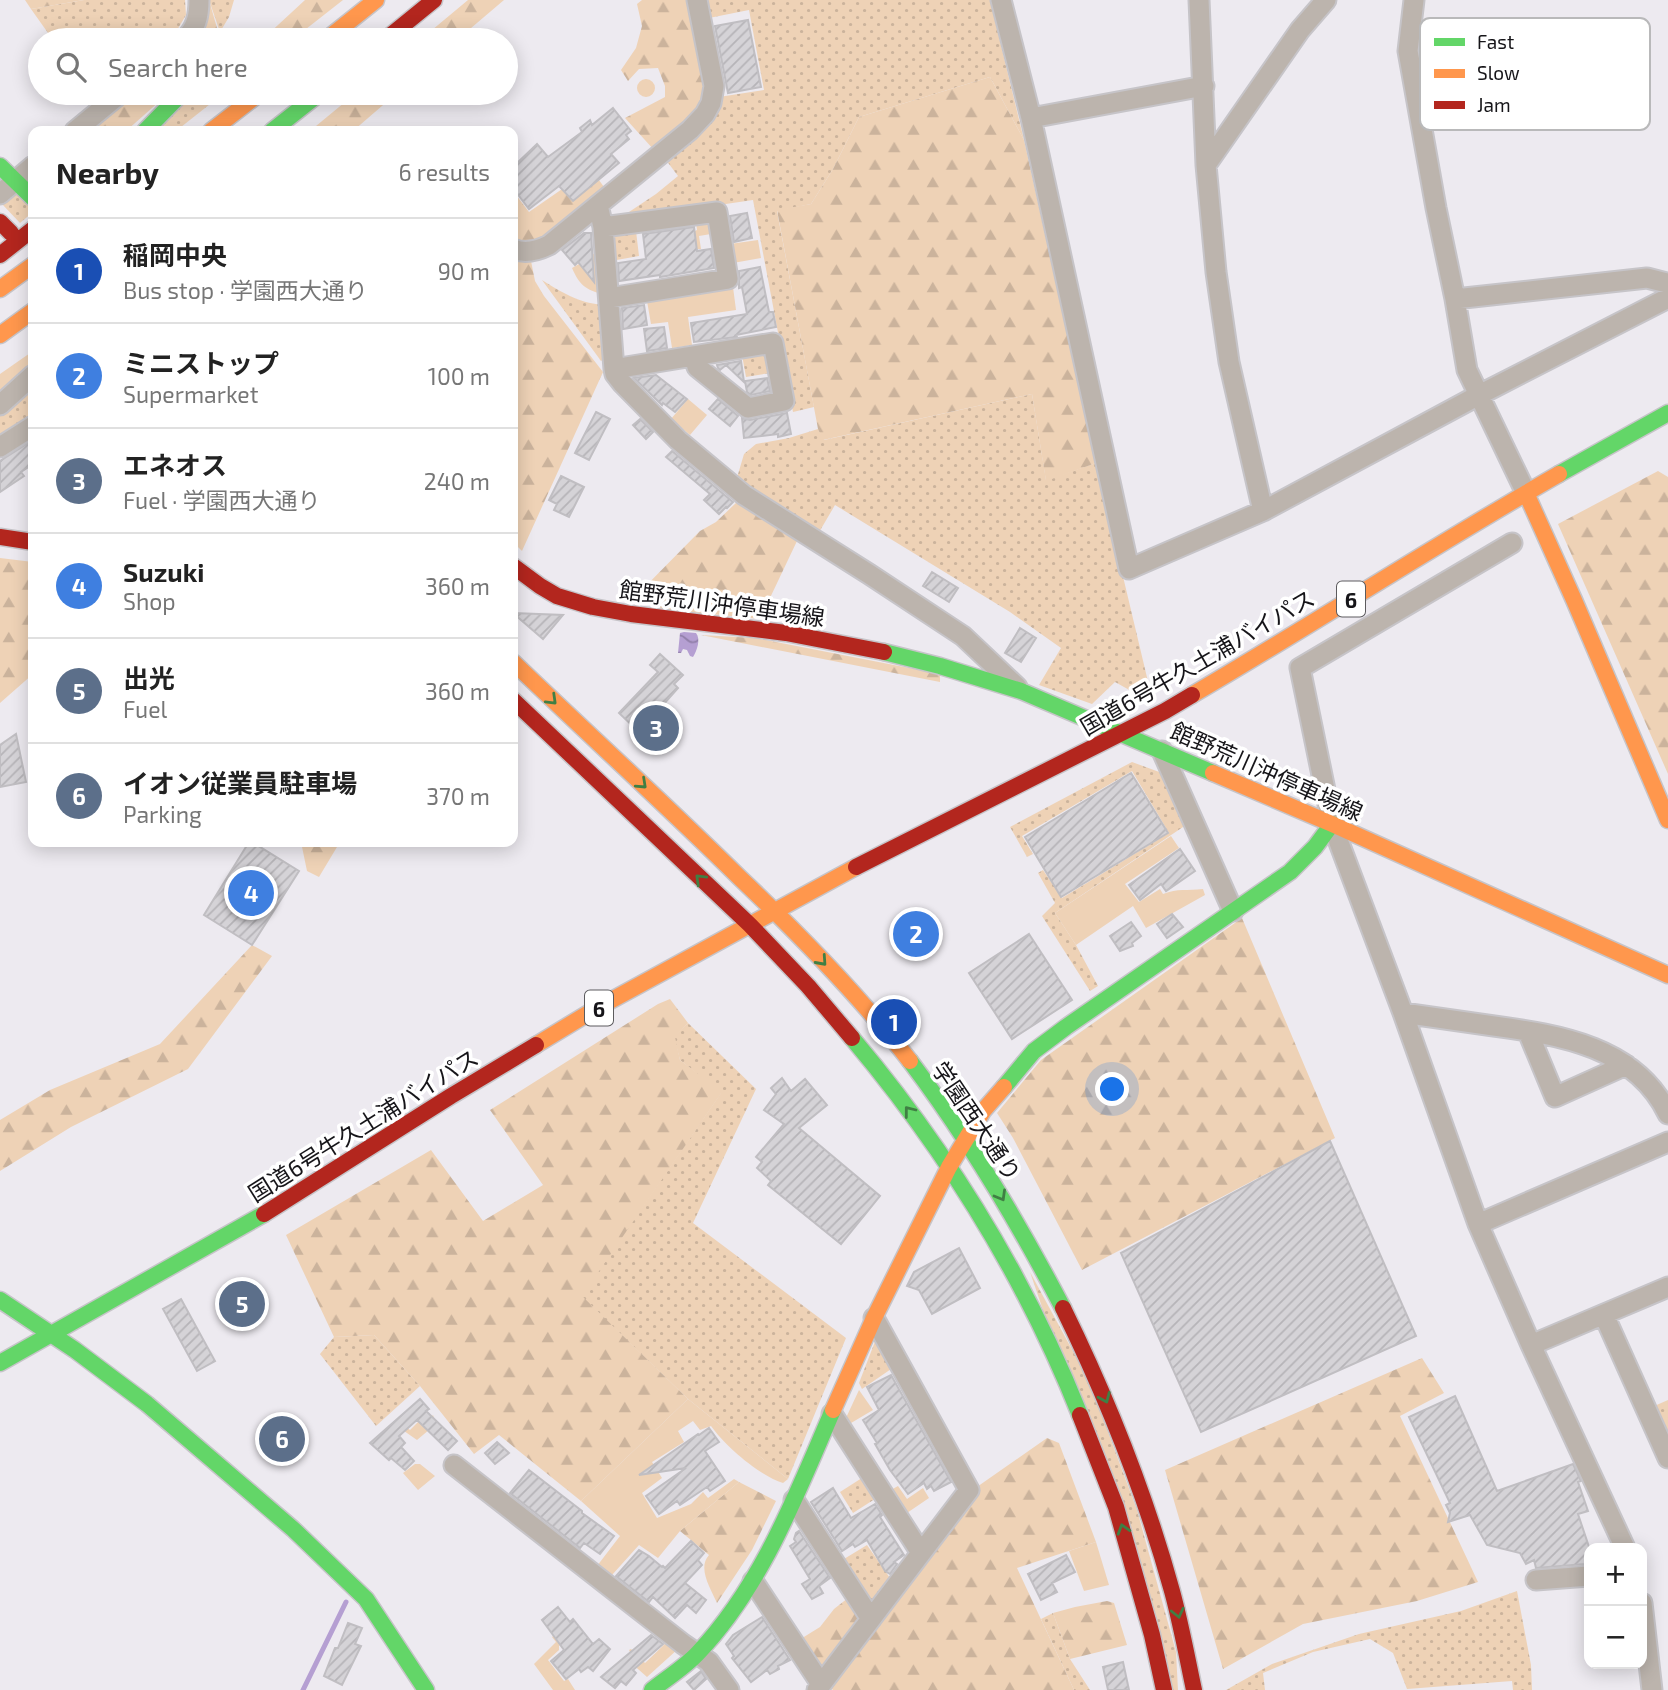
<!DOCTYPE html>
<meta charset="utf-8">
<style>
:root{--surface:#fff;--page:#f6f6f6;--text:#222;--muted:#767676;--line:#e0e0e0;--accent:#616064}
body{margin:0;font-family:"Exo 2","Noto Sans JP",sans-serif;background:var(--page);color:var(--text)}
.controls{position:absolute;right:21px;bottom:21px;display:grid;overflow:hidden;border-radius:14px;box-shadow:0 4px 18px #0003}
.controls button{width:63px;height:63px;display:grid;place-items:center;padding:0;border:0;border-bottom:2px solid var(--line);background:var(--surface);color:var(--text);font:35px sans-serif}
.you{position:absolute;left:1113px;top:1090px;width:24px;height:24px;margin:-18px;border:5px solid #fff;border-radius:50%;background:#1a73e8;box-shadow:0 0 0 10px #1a73e833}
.badge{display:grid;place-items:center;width:46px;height:46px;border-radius:50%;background:var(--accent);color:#fff;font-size:23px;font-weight:700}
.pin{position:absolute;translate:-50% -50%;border:4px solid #fff;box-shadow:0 2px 7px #0006}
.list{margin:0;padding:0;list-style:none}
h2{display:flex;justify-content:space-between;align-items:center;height:91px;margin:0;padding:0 28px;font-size:30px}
h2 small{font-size:23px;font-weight:400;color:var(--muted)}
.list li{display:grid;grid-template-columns:46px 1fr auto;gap:21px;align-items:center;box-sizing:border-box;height:105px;padding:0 28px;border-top:2px solid var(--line)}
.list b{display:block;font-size:26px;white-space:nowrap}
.list p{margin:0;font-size:23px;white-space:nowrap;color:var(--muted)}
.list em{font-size:23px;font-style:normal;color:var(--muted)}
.icon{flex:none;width:38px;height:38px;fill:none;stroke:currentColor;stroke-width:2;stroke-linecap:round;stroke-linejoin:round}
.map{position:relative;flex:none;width:1668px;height:1690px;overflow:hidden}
.search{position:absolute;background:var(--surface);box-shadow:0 4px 18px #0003;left:28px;top:28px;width:490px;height:77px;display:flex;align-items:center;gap:18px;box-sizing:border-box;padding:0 24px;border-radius:38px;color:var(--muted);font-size:26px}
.panel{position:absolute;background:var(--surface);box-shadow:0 4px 18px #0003;left:28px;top:126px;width:490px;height:721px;border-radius:14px}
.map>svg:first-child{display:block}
</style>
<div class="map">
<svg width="1668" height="1690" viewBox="0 0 1668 1690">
<defs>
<pattern id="grass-dots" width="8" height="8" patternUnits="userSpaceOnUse" patternTransform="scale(1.75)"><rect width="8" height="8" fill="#eed2b6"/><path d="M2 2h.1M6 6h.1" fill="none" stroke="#cbb39c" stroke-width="1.8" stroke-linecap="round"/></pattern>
<pattern id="forest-firs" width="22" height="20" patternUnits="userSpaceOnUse" patternTransform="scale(1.75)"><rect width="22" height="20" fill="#eed2b6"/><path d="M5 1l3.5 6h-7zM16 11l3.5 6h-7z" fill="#cbb39c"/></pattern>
<pattern id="water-waves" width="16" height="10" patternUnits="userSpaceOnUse" patternTransform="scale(1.75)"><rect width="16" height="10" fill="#b59fd2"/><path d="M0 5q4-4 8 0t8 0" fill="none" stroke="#9280aa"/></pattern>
<pattern id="building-hatch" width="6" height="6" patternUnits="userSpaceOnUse" patternTransform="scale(1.75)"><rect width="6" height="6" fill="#d5d3d7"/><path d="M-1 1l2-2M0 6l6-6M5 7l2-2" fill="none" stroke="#b6b4b8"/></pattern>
</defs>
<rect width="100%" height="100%" fill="#edeaf0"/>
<path fill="url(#grass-dots)" d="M84 0H185L186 15 176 32 148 40H53L31 9Z
M209 0H234L229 17 220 32Z
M706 0H990L1024 140 990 77 859 117 833 169 811 204 777 211 814 407 793 412 753 200 617 220 656 194 678 176 666 160 719 97 764 90 749 10 709 18Z
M195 93H224L176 131H154Z
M15 192 33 209V212L20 223 2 204Z
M636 231 639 256 611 261 610 239 615 234Z
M542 280C563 293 577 302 602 305L606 358 601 361Z
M764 351 767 355 770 373 746 377 742 355Z
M33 386V415L0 438V416Z
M1032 394 1046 480 1096 463 1150 690 1142 697 1115 682 1092 704 1039 685 1061 648 1010 612 835 505 818 534 736 481 744 454 756 444 789 438 818 429 824 440Z
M1132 762 1162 773 1186 825 1055 913 1076 945 1098 986 1090 991 1042 916 1055 903 1038 873 1043 870 1062 898 1169 833 1132 771 1022 836 1033 854 1027 857 1010 827Z
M688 1023 756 1089 693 1223 846 1338 788 1479 688 1399 581 1296 721 1093 680 1060 674 1037Z
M1030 1272 1089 1381 1137 1510 1176 1652 1178 1690H1173Z
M374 1335 420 1386 376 1426 320 1354 334 1337Z
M876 1339 894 1367 862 1389 859 1383Z
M1668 1400V1442L1652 1407Z
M865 1476 878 1497 853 1513 840 1492Z
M867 1545 890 1578 874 1604 844 1559Z
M1517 1591 1531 1665 1532 1690H1513L1512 1681 1407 1689 1393 1653 1370 1639 1313 1652 1263 1673 1265 1690H1226L1272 1664 1359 1634 1461 1611Z
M1053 1613 1070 1659 1090 1690H1074L1041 1619Z"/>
<path fill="url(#forest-firs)" d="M25 0H84L31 9Z
M205 0H209L217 28 221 35 217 40H193Z
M305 0H343L292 40H259L265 37Z
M468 0H504L457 40H420Z
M642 0H690L708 89 699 111 654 150 625 118 665 97V86L658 68 639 69 628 81 621 70 636 48 642 26 637 4Z
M990 77 1024 140 1096 463 1046 481 1032 394 823 440 818 429 777 210 811 204 833 169 859 117Z
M134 93H169L126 131H93V128Z
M356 93H397L353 131H318L316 126Z
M591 169 604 187 540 240 529 246 513 241V191L529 212Z
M513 257 519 261H531L535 281 544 296 603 372 522 551 513 542Z
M33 351V363L0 392V374Z
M1658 471 1668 477V774L1558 524Z
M738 501 797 541 760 619 661 609 657 602 632 600 700 531 716 522Z
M0 558 33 562V674L0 703Z
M701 635 755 638 940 674V682Z
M301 842H340L319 877 307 871Z
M1242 918 1335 1138 1082 1270 1013 1138 997 1113 1041 1060Z
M252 945 272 956 188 1069 71 1127 0 1171V1120L50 1090 160 1044Z
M670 999 688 1023 675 1037 680 1060 722 1092 582 1296 688 1399 581 1501 499 1435 474 1454 420 1386 374 1335 334 1337 286 1235 431 1150 483 1221 543 1185 490 1110 658 1004Z
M1422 1358 1444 1393 1400 1416 1478 1582 1417 1601 1303 1624 1223 1669 1165 1470Z
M1047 1438 1059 1443 1096 1542 1017 1568 1074 1690H833L828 1685 974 1489Z
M739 1482 776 1501 752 1550 717 1603C711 1589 697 1568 709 1555L680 1531Z
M848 1598 862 1620 824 1669 817 1668 799 1640 820 1627 834 1609Z
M1107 1601 1114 1603 1127 1645 1070 1659 1053 1613 1075 1607Z"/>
<path fill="#eed2b6" d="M637 88a9 9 0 1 1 18 0a9 9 0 1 1-18 0Z
M711 219V234L699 236 701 249H695L693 232 697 230 696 222Z
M758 240 761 258 733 263 730 244Z
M599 249 604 295C585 289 580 286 572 268L588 259Z
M733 287 736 310 688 317 692 345 672 348 668 322 651 324 647 301Z
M688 399 707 415 690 435 671 419Z
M1171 836 1179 848 1125 884 1139 902 1160 889 1163 894C1178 888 1187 891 1203 889L1205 895 1146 928 1133 906 1076 945 1055 913Z
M859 1390 873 1410 846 1426 845 1420Z
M688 1399 788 1479 783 1483C760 1476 725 1446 711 1426L700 1430 693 1421 678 1431 684 1442 652 1462 662 1478 642 1493 657 1518 691 1504 703 1492 708 1498 734 1479 739 1482 680 1531 658 1558 639 1545 612 1575 597 1566 620 1536 581 1501Z
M433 1415 436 1424 417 1440 394 1424 398 1420 410 1430 420 1420 427 1422Z
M415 1464H420L435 1476 418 1490 403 1473Z
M898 1486 907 1499 923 1488 929 1498 904 1515 891 1490Z
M1096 1542 1109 1585 1084 1591 1069 1551Z
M565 1625 572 1636 559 1646V1650L548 1660 564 1681 568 1679 575 1690H553L534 1664 556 1642 552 1637Z
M668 1641 678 1649 647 1677 630 1662 633 1658 629 1650 631 1649 645 1663Z"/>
<path fill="url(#water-waves)" d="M684 632 696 633C701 639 697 651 693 657L690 656 687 650 683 649 681 653H678L680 633Z"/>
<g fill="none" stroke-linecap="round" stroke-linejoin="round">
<path stroke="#b59fd2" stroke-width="5" d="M171 40 180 32
M63 131 71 124
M303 1690 346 1602"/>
</g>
<path fill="url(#building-hatch)" stroke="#c0bec2" stroke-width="2" d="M748 20 761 87 728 93 715 26Z
M613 108 631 131 626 135 629 139 611 154 619 163 573 201 559 186 529 209 513 188V167L537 144 548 157 582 132 580 128 590 120 592 125Z
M747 213 752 238 734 242 730 216Z
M694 227 697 251 711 249 714 268 660 277V275L619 281 618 263 646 259 643 234Z
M584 233H591L594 282 578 262 575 265 562 250Z
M760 267 769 312H773L776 327 736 335 737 337 694 342 691 323 747 314 742 287 739 288V271Z
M644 305 647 325 623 329 622 308Z
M664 327 667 348 647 351 644 329Z
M741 361 744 382 726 365 720 370 718 368 717 365Z
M656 375 687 399 675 412 663 403 662 405 634 378Z
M767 378 770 391 751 395 747 392 745 381Z
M718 399 738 416 730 426 709 409Z
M596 412 610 419 589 460 575 453Z
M787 413 791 434 778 437V434L744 438 742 418 750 420Z
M640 419 653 432 646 439 633 425Z
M33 440V464L21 472 24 476 0 492V461Z
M672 451 733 502 727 508 726 507 719 514 704 500 710 494 666 457Z
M561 476 584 487 569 517 554 510 557 504 549 500Z
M932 572 958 588 949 602 923 586Z
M513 613 563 615 543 639Z
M1020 628 1036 638 1021 662 1005 653Z
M660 654 683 675 674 684 678 688 639 732 619 713 658 672 650 665Z
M16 734 26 782 0 787V745Z
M1131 773 1168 833 1061 897 1025 837Z
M249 842H252L299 871 252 945 204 915Z
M1180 849 1195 871 1166 891 1161 884 1140 900 1129 885Z
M915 909 938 945 917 958 894 923Z
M1172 914 1183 927 1167 938 1157 924Z
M1131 922 1141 936 1132 943 1133 946 1120 951 1110 936Z
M1029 934 1072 1000 1012 1039 969 973Z
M782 1078 791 1091 805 1079 827 1105 799 1128 880 1196 841 1244 768 1185 771 1181 757 1168 762 1162 756 1157 784 1124 764 1110 776 1094 771 1088Z
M1330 1141 1416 1336 1201 1432 1121 1253Z
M959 1248 980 1288 932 1314 919 1290 907 1286 914 1272Z
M181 1299 215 1361 197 1371 163 1309Z
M891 1375 951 1482 934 1491 931 1486 927 1489 924 1483 908 1494 890 1470 875 1444 877 1443 863 1420 879 1410 867 1387Z
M1455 1396 1497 1491 1573 1464 1581 1481 1578 1482 1588 1511 1578 1514 1589 1547V1561L1585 1564 1536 1568 1534 1560 1526 1564 1520 1553 1487 1545 1470 1515 1448 1522 1450 1513 1446 1505 1450 1503 1409 1417Z
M420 1399 429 1409 426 1411 457 1441 448 1450 417 1420 419 1418 399 1436 405 1443 401 1447 414 1461 405 1470 391 1458 389 1460 370 1443Z
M709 1428 719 1442 705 1451 725 1481 710 1491 707 1487 680 1505 677 1501 659 1514 646 1496 686 1468 639 1475 698 1434 699 1435Z
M497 1442 509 1453 495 1464 485 1453Z
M529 1470 582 1511V1513L614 1536 600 1554 584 1543 580 1548 510 1493Z
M833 1488 851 1518 875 1504 882 1515 880 1517 904 1555 894 1562 897 1564 890 1574 885 1571 867 1540 855 1547 853 1544 842 1551 811 1502Z
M799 1531 830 1578 819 1586 823 1593 812 1599 802 1584 810 1579 790 1546 796 1542 794 1539 796 1533Z
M691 1541 704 1553 698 1560 702 1565 685 1583 706 1600 696 1613 687 1605 675 1618 653 1597 649 1602 616 1576 639 1550 649 1556 662 1567 663 1566 665 1568Z
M1066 1555 1075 1572 1052 1583 1057 1592 1041 1600 1028 1574Z
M558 1607 570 1622 573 1619 593 1644 599 1639 610 1649 593 1671 588 1667 581 1672 579 1669 566 1679 551 1661 564 1650 542 1620Z
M762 1617 790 1660 778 1666 779 1669 770 1674 767 1670 751 1682 732 1658 734 1656 726 1644 733 1635Z
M348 1623 362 1628 355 1644 361 1646 342 1685 324 1676 335 1648H338Z
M651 1635 663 1644 633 1670 636 1673 626 1685 621 1681 615 1688 601 1677Z
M1123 1662 1129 1690H1108L1103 1667Z
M701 1671 706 1679 694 1690 687 1682Z"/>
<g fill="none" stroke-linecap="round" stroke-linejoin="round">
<g stroke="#c6c4c8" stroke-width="23">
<path id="street" d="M1001 0 1031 118 1129 569 1263 511 1479 395 1668 298
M1199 0 1206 165 1216 272 1229 362 1263 511
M1414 0 1408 51 1436 208 1455 299 1467 370 1526 493
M184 40C196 29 199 16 199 0
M1031 118 1204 86
M75 131 121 93
M1206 165 1300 30 1326 0
M0 194 33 166
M598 205 603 227 614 369 615 374 622 383 678 440 744 495 869 574 963 636 1017 687
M603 227 717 212 728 279 609 298
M513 249C525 254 537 251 549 245L690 130 705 114 711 103 714 86 697 0
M1455 299 1647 278 1667 283 1668 286
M614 369 773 343 784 401 748 408 697 367 694 356
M0 405 33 375
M0 447 33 426
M1512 543 1300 668 1332 824 1403 1013 1478 1224 1531 1345 1625 1548
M1162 751 1233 911
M1403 1013C1433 1017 1464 1022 1494 1026 1560 1035 1636 1047 1668 1114
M1528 1032 1555 1097 1626 1065
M1478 1224 1668 1142
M1604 1315 1668 1458
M1531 1345 1668 1287
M832 1414 921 1553
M454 1465 683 1644 709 1662 729 1690
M794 1500 871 1619
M1536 1580 1589 1576
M753 1581 821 1684
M1642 1603 1652 1690
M817 1690 969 1490 874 1318"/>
</g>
<g stroke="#c6c4c8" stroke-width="19">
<path id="fast" d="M145 131 182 93
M272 131 320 93
M0 166 33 198
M1559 474 1668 413
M884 652 940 666 1021 691 1213 773
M852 1038C947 1151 1025 1277 1080 1415
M910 1061C969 1139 1018 1222 1063 1308
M1004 1087 1034 1051 1066 1027 1290 872 1315 847 1332 824
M0 1300 75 1350 147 1404 293 1529 366 1599 426 1690
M0 1363 264 1214
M652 1690C667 1678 685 1667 698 1653 763 1584 796 1495 833 1410"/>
</g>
<g stroke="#c6c4c8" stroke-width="19">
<path id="slow" d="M326 40 376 0
M211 131 260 93
M0 289 33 265
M0 335 33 311
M1526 493 1574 600 1668 820
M513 662C588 734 666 805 740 878 800 935 859 995 910 1061
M1192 695C1315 623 1435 545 1559 474
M1213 773 1332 824 1668 975
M536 1045 597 1008 856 867
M833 1410 874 1318 949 1167 983 1111 1004 1087"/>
</g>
<g stroke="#c6c4c8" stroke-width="19">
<path id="jam" d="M385 40 434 0
M0 222 11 233
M0 255 33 229
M0 537 33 542
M513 566 540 586 557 596 593 607 631 614 786 633 884 652
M513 700 750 925 808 986 852 1038
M856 867 1165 711 1192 695
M264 1214 451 1096 536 1045
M1063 1308C1108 1400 1145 1493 1172 1591 1181 1624 1187 1657 1194 1690
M1080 1415 1116 1507 1152 1635 1164 1690"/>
</g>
<use href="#street" stroke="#bcb4ad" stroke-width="19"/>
<use href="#fast" stroke="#63d668" stroke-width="16"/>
<use href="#slow" stroke="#ff974d" stroke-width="16"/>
<use href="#jam" stroke="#b3261e" stroke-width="16"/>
</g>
<defs><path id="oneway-chevron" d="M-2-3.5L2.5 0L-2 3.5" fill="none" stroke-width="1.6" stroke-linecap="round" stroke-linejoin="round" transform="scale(1.75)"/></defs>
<g stroke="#407f44">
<use href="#oneway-chevron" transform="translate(552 700) rotate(44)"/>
<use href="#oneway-chevron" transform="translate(642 784) rotate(43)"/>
<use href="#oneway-chevron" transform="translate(700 879) rotate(-136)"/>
<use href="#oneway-chevron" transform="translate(822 961) rotate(48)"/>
<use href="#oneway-chevron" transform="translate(909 1111) rotate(-128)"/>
<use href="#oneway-chevron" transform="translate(1001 1196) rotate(60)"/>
<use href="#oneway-chevron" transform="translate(1105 1398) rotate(67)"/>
<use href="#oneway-chevron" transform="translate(1123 1529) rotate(-107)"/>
<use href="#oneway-chevron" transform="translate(1178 1613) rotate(77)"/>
</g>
<g text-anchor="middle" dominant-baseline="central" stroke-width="7" stroke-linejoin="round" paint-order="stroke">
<g fill="#fff" stroke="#5c5b5e" stroke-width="2">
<rect x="1337" y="581.5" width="28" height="35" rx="5"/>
<rect x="585" y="990.5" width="28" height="35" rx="5"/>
</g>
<g font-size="21" font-weight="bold" fill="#161519">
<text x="1351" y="599">6</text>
<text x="599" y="1008">6</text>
</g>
<g font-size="23" fill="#161519" stroke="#fff">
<text transform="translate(722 603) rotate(8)">館野荒川沖停車場線</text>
<text transform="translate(1197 662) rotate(-30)">国道6号牛久土浦バイパス</text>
<text transform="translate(1267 771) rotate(24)">館野荒川沖停車場線</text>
<text transform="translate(977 1121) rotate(56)">学園西大通り</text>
<text transform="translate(363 1125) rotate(-32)">国道6号牛久土浦バイパス</text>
</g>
</g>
<rect x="1420" y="18" width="230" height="112" rx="10" fill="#fff" stroke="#b9b9ba" stroke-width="2"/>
<rect x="1434" y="38" width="31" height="8" fill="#63d668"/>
<rect x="1434" y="69" width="31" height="9" fill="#ff974d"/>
<rect x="1434" y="101" width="31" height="8" fill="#b3261e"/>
<g font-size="19" fill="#161519">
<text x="1477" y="49">Fast</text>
<text x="1477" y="80">Slow</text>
<text x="1477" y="112">Jam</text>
</g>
</svg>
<div class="controls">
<button>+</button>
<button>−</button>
</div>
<div class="you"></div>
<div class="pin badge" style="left:894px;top:1022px;background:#1a4fb4">1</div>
<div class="pin badge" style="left:916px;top:934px;background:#3f7fe0">2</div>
<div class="pin badge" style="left:656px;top:728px;background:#5c6f8a">3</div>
<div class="pin badge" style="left:251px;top:893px;background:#3f7fe0">4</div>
<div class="pin badge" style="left:242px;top:1304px;background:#5c6f8a">5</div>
<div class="pin badge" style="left:282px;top:1439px;background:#5c6f8a">6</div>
<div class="search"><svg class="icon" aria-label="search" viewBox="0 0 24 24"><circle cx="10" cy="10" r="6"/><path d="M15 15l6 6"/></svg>Search here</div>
<section class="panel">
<h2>Nearby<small>6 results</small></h2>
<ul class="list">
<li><span class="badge" style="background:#1a4fb4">1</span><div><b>稲岡中央</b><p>Bus stop · 学園西大通り</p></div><em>90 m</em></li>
<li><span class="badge" style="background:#3f7fe0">2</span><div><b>ミニストップ</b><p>Supermarket</p></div><em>100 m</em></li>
<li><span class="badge" style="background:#5c6f8a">3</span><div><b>エネオス</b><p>Fuel · 学園西大通り</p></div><em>240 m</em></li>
<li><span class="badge" style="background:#3f7fe0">4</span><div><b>Suzuki</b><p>Shop</p></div><em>360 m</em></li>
<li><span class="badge" style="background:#5c6f8a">5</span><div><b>出光</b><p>Fuel</p></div><em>360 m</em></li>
<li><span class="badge" style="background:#5c6f8a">6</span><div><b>イオン従業員駐車場</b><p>Parking</p></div><em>370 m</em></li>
</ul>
</section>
</div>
